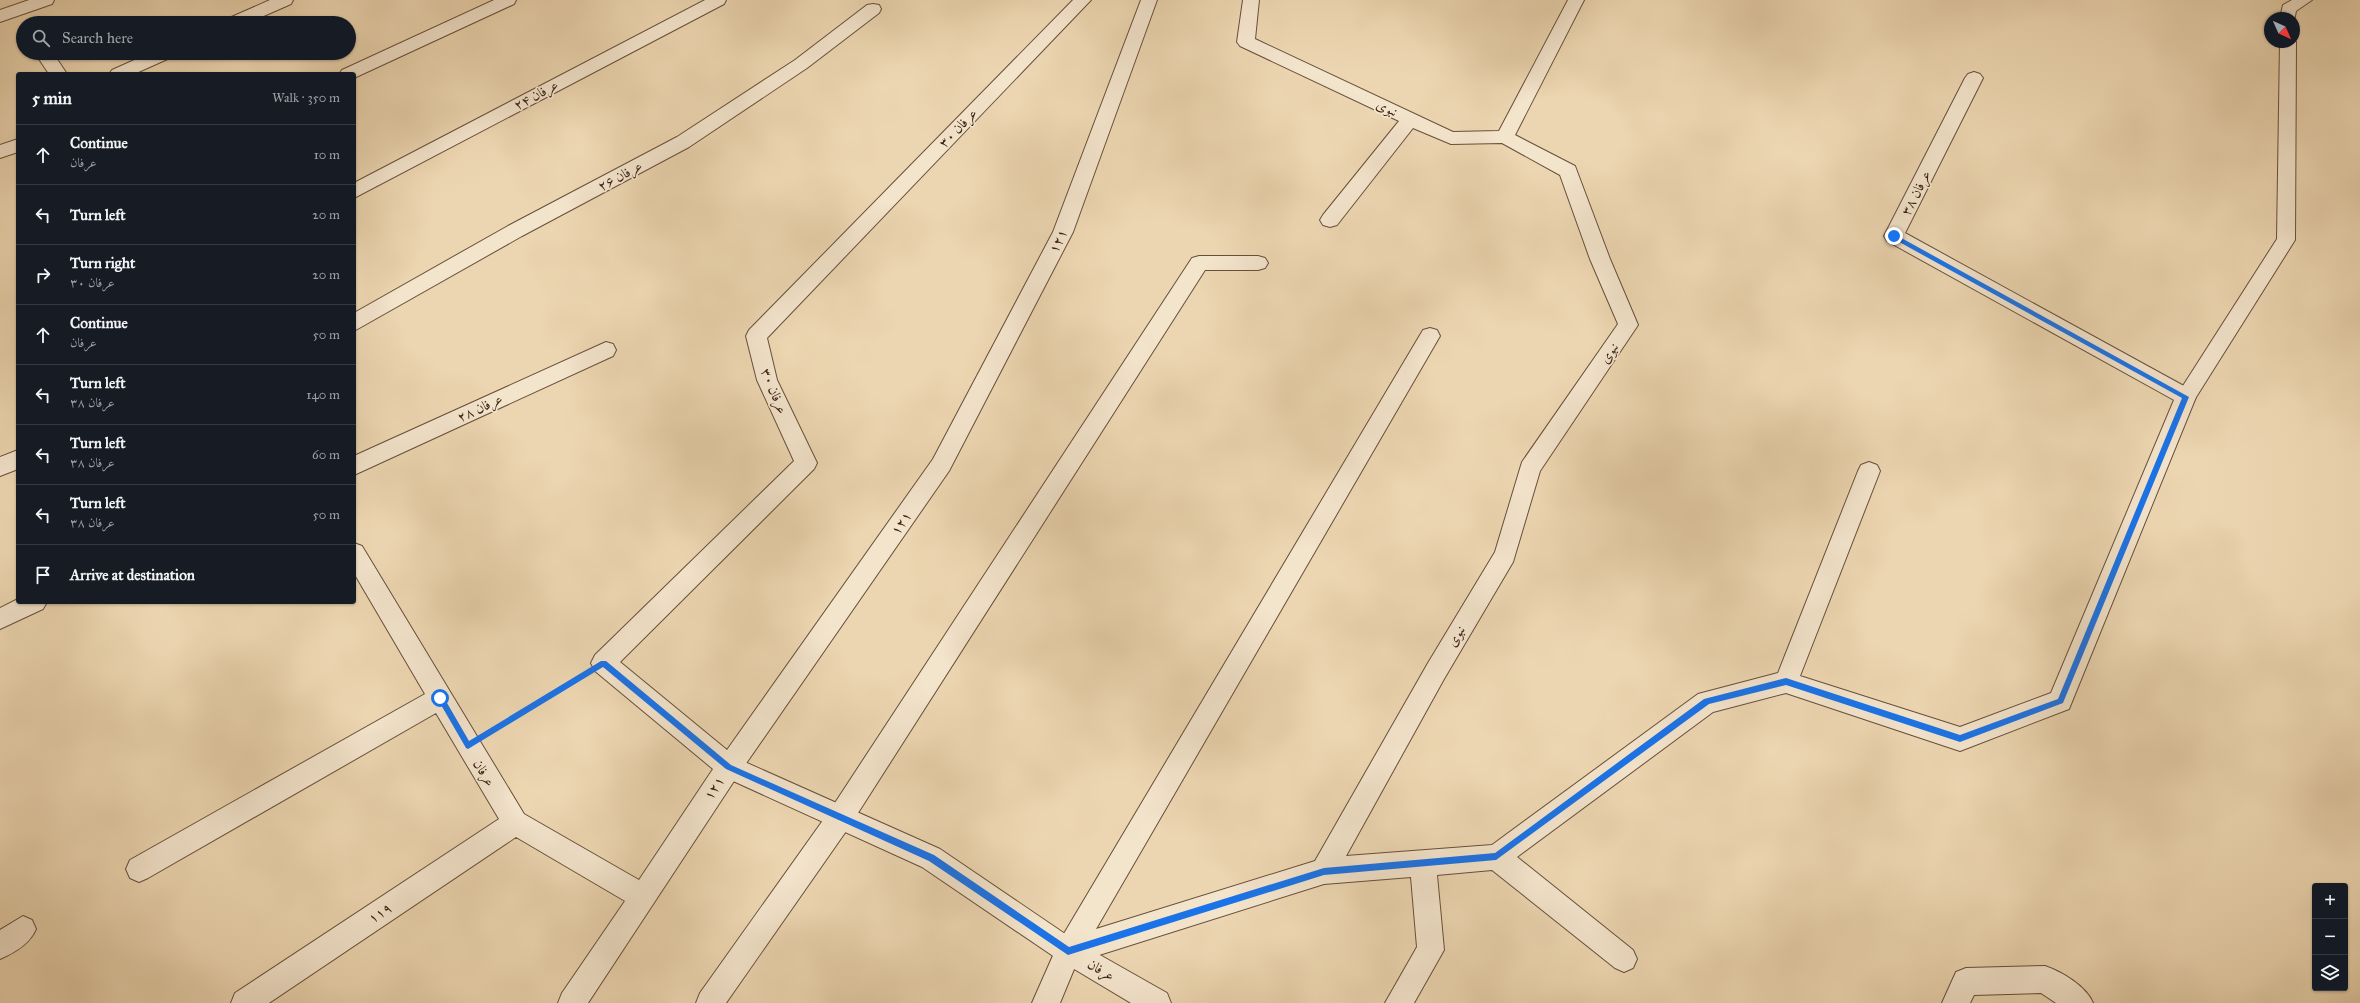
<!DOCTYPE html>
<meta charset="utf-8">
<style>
:root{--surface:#171b24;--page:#20242c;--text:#f1f3f6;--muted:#9ea1a6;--line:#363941}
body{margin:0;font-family:"IM FELL Great Primer",Amiri,serif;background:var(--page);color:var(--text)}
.controls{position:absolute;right:12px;bottom:12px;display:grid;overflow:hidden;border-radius:4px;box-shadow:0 1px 3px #0004}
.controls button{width:36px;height:36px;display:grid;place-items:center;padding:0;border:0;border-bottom:1px solid var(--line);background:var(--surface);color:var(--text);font:20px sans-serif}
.compass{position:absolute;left:2264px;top:12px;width:36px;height:36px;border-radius:50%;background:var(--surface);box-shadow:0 1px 3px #0004;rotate:135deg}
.stop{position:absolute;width:12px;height:12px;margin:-9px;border:3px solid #1a73e8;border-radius:50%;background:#fff}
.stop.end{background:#1a73e8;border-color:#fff;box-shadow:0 1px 4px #0008}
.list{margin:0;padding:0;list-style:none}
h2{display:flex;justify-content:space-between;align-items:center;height:52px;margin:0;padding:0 16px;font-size:17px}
h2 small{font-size:13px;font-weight:400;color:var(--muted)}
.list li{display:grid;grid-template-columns:26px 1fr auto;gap:12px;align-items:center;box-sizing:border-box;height:60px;padding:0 16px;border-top:1px solid var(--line)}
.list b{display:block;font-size:15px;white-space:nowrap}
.list p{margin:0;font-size:13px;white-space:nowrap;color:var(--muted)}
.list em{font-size:13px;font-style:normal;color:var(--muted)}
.icon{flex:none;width:22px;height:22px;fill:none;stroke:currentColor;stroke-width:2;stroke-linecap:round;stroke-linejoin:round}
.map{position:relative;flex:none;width:2360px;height:1003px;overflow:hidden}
.search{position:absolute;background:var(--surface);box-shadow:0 1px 3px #0004;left:16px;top:16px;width:340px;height:44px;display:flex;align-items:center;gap:10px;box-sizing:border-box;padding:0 14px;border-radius:22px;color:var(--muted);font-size:15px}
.panel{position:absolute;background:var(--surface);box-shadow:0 1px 3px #0004;left:16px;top:72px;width:340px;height:532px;border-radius:4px}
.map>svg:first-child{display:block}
</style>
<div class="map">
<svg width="2360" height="1003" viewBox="0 0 2360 1003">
<rect width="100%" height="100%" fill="#ecd6b1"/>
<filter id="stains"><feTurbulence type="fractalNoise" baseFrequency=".005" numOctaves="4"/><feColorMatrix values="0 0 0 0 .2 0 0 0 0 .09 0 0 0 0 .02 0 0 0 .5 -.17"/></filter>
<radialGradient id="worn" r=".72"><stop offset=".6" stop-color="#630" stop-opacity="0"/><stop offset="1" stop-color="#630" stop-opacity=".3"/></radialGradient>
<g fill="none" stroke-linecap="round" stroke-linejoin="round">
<g stroke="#674f3a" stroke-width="2">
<path id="service" d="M2292 0H2312L2296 11 2294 21V18H2280L2283 5Z
M2294 39 2296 42 2295 240 2193 402 2186 405 2179 402 2176 397 2179 392 2277 239 2280 42H2294Z"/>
</g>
<g stroke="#674f3a" stroke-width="2">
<path id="minor" d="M29 0H54L52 4 0 22V10Z
M270 0H293L291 4 248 23H225L227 19Z
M494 0H516L514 4 354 78V74H339L342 70Z
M705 0H726L724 4 354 198V183Z
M1073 0H1091L767 338 777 380 817 463 814 469 620 662 727 750 933 459 1053 232 1141 0H1157L1073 232 949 471 738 775 588 1003H558L562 993 625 901 516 837 269 1003H231L235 993 499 819 436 713 148 878 139 882 130 878 126 869 130 860 425 694 354 573V543L362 546 524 814 639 880 713 769 595 671 591 663 595 655 794 461 757 380 746 336 749 330Z
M1243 0H1259L1255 39 1453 132 1499 131 1568 0H1584L1515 135 1575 166 1610 259 1638 325 1540 471 1513 562 1444 679 1346 856 1492 845 1698 694 1778 673 1858 471 1861 465 1869 462 1877 465 1880 471 1800 676 1960 727 2051 693 2174 400 1887 241 1884 236 1965 78 1968 74 1974 72 1980 74 1983 78 1905 233 2193 391 2196 397 2069 709 1960 751 1786 693 1713 712 1517 857 1633 950 1637 959 1633 968 1624 972 1615 968 1492 870 1437 875 1444 950 1414 1003H1385L1417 947 1411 877 1324 884 1077 962 1060 1003H1032L1059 942 1423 330 1430 328 1437 330 1440 336 1096 929 1315 861 1428 663 1495 552 1522 462 1618 324 1590 259 1560 175 1502 143 1451 144 1413 128 1337 225 1330 227 1323 225 1320 220 1323 215 1399 121 1240 46 1237 42Z
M873 4 879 5 881 9 879 13 807 68 689 147 522 236 354 331V313L508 226 677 137 795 60 867 5Z
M35 53H53L67 74H49Z
M150 53H175L172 57 134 74H109L112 70Z
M18 139V152L0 158V145Z
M1199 256H1258L1265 258 1268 263 1265 268 1258 270H1205L849 827 726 1003H696L700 993 831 809 1192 258Z
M606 342 613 344 616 350 613 356 354 475V456Z
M18 450V469L0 476V457Z
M18 599V602H47L43 609 0 629V608Z
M23 916 32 920 36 929C30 944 14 953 0 959V930Z
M2045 966C2062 972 2086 986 2093 1003H2056L2041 993 1974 995 1970 1003H1942L1956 972 1966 968Z"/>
</g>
<g stroke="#674f3a" stroke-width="2">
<path id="tertiary" d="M729 755 940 849 1077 942 1167 993 1171 1003H1131L1059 960 922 867 720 775 717 767 720 759Z"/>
</g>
<path stroke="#3b2213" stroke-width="2.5" stroke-dasharray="3.5 2" stroke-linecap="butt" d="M501 726 572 682"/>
<use href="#service" fill="#f3e4cc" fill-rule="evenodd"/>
<use href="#minor" fill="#f3e4cc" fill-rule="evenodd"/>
<use href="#tertiary" fill="#f3e4cc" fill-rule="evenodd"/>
</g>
<path fill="#1a73e8" d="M1892 235H1896L2189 397 2063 703 1960 742 1786 685 1709 704 1496 860 1324 875 1068 955 929 861 726 769 603 667 468 749 466 748 437 698 440 695 443 696 469 741 601 661H606L731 765 934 855 1069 947 1324 868 1495 853 1704 699 1786 678 1960 735 2058 699 2182 398 1892 238Z"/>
<g text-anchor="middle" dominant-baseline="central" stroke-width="3.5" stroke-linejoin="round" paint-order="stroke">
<g font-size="14" fill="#3b2213" stroke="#f3e4cc">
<text transform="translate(536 95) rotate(-28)">عرفان ۲۴</text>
<text transform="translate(1387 108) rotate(25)">نبوی</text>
<text transform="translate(958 128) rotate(-46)">عرفان ۳۰</text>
<text transform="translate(620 176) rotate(-28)">عرفان ۲۶</text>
<text transform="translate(1916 193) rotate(-63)">عرفان ۳۸</text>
<text transform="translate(1058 241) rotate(-64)">۱۲۱</text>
<text transform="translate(1609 353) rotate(-56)">نبوی</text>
<text transform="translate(774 391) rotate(68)">عرفان ۳۰</text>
<text transform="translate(480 408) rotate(-25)">عرفان ۲۸</text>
<text transform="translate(901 523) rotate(-55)">۱۲۱</text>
<text transform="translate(1456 636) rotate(-59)">نبوی</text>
<text transform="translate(484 773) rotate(59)">عرفان</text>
<text transform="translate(714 788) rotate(-57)">۱۲۱</text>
<text transform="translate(380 913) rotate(-34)">۱۱۹</text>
<text transform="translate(1101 970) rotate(31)">عرفان</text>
</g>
</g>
<rect width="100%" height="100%" filter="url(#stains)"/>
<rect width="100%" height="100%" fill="url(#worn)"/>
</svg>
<div class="controls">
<button>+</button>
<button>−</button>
<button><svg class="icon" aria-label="layers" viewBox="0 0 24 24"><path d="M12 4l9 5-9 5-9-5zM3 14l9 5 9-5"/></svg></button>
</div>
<svg class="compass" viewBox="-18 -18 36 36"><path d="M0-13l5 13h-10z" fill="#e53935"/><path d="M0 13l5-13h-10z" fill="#9ea1a6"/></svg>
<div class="stop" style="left:440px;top:698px"></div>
<div class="stop end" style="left:1894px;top:236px"></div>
<div class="search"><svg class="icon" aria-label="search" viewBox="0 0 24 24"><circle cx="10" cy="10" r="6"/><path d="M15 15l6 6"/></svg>Search here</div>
<section class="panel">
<h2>5 min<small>Walk · 350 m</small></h2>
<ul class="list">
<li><svg class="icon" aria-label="ahead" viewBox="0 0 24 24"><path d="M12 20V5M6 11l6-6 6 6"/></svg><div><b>Continue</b><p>عرفان</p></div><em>10 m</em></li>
<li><svg class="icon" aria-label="left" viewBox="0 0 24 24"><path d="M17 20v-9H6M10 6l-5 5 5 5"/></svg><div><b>Turn left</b></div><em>20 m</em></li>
<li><svg class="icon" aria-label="right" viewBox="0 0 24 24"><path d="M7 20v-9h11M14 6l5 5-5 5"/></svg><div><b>Turn right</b><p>عرفان ۳۰</p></div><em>20 m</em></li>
<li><svg class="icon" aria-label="ahead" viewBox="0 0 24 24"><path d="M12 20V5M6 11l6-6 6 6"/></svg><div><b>Continue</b><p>عرفان</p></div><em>50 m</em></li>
<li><svg class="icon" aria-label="left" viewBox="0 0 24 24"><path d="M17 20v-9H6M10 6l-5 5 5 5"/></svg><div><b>Turn left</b><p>عرفان ۳۸</p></div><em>140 m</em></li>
<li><svg class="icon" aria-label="left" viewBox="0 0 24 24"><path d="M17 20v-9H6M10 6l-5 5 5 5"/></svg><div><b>Turn left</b><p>عرفان ۳۸</p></div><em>60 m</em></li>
<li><svg class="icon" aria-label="left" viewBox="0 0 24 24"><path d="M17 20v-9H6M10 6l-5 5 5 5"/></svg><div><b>Turn left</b><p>عرفان ۳۸</p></div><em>50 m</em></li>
<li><svg class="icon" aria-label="arrive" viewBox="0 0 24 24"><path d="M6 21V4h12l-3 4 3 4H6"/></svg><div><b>Arrive at destination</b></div></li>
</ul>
</section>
</div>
